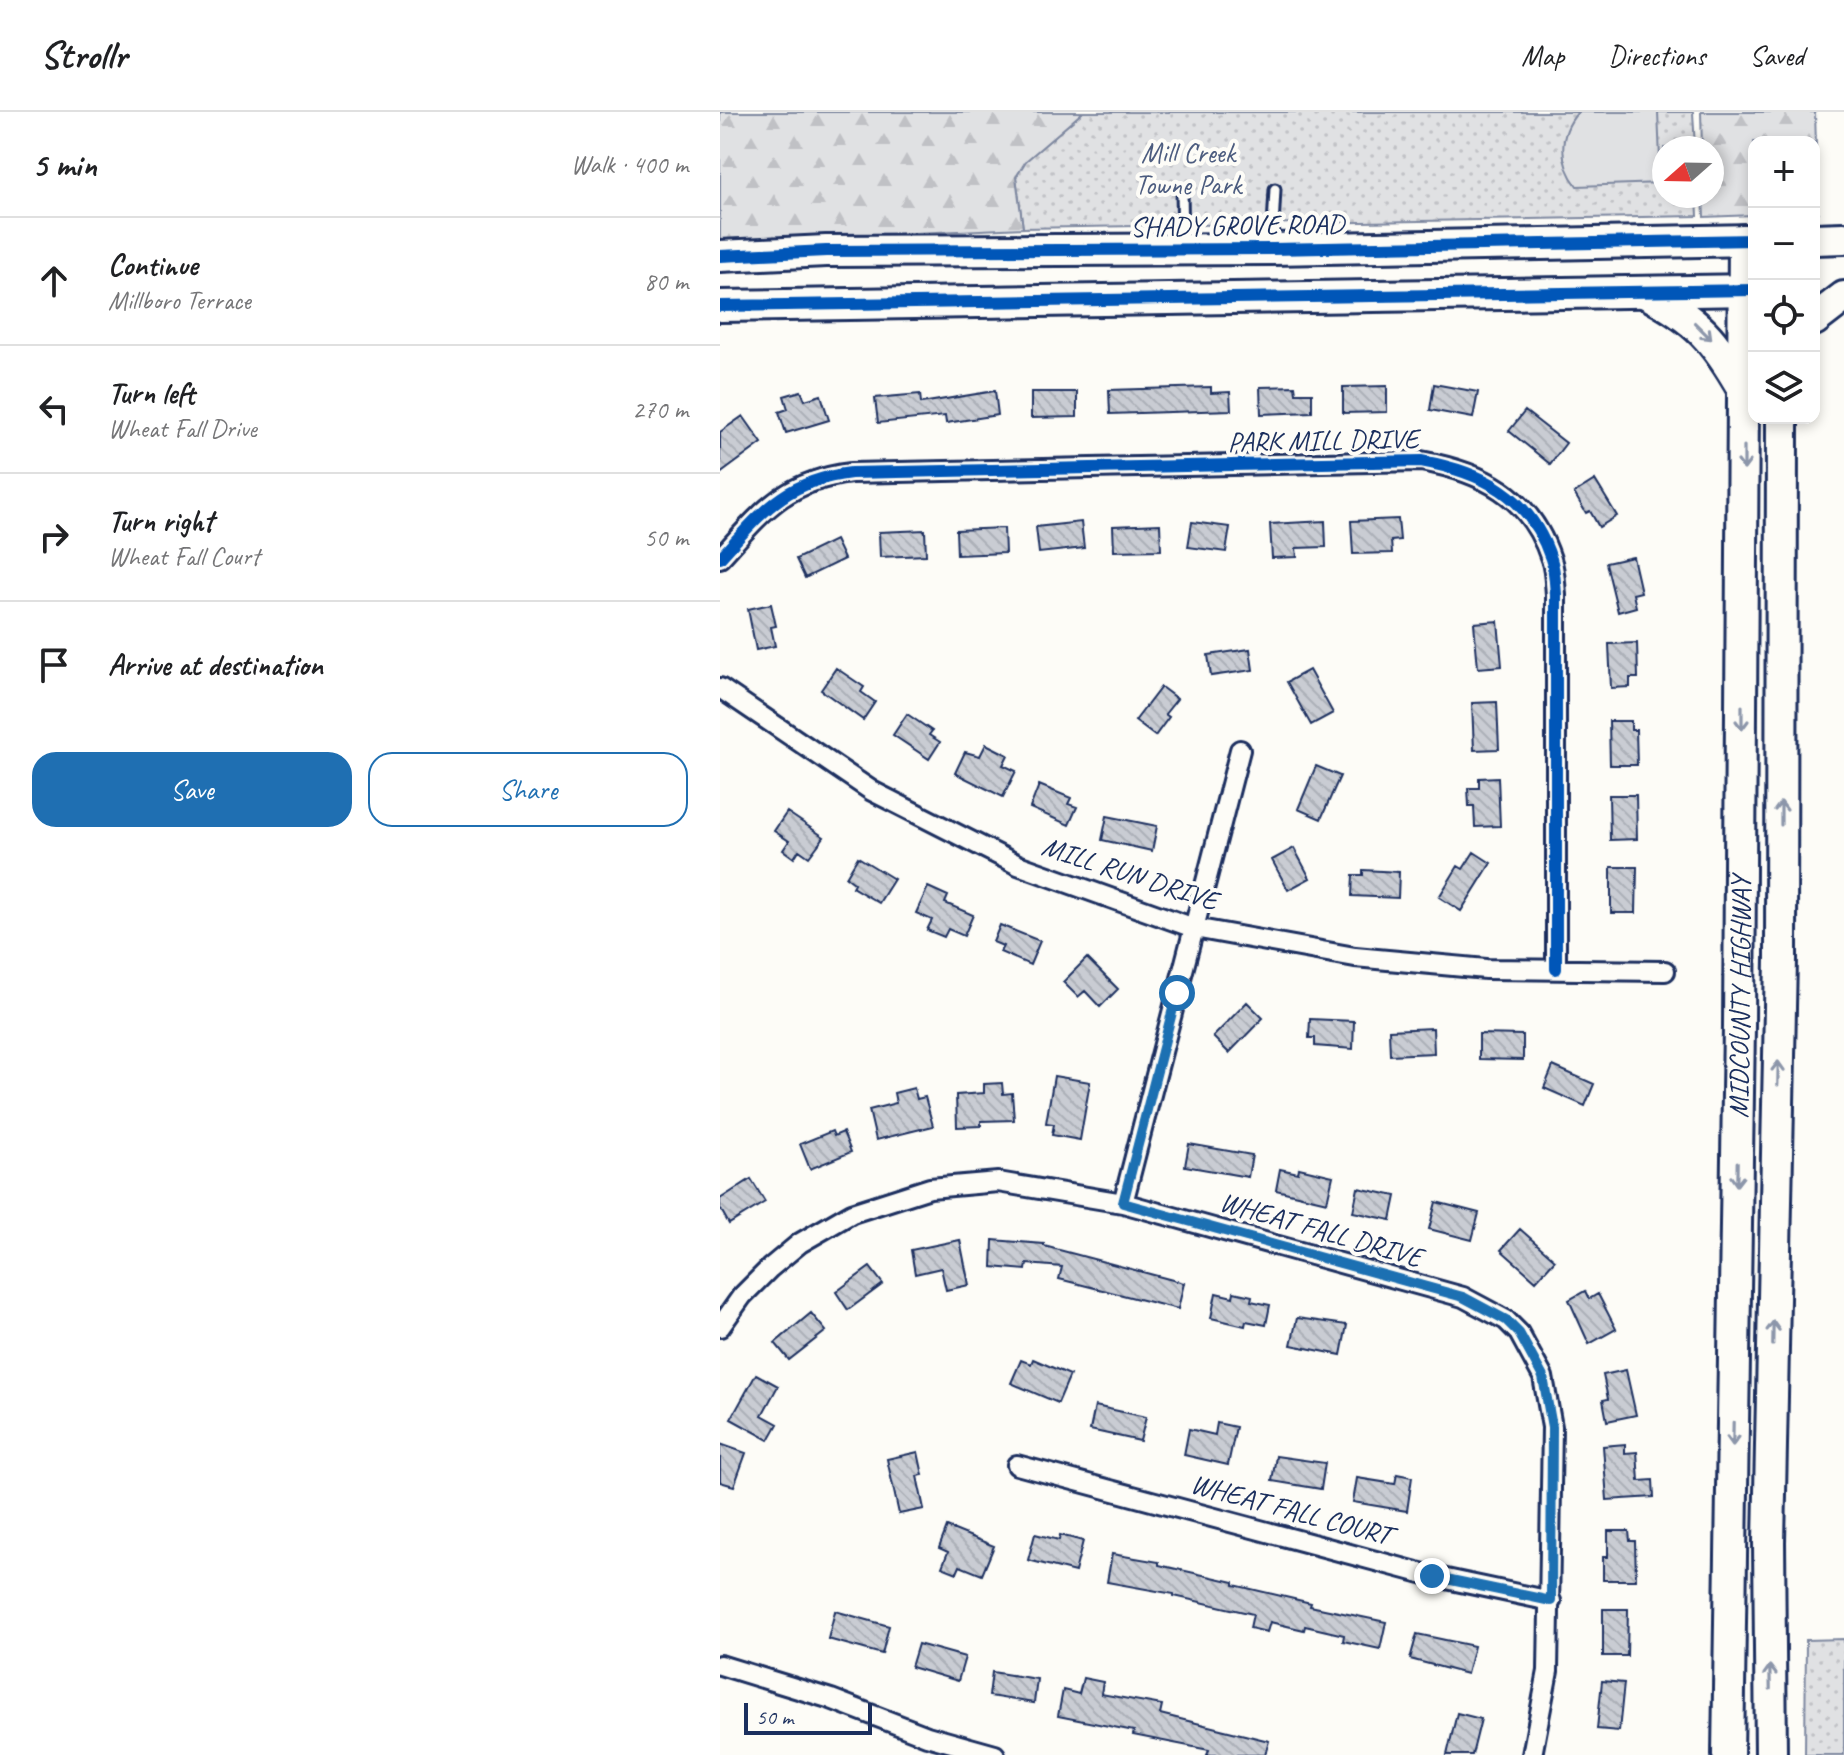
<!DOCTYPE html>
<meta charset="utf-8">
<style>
:root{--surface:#fff;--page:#f6f6f6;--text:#202124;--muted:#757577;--line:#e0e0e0;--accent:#1f6fb2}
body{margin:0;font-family:Caveat,sans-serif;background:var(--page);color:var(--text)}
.controls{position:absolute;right:24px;top:24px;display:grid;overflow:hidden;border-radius:16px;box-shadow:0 4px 12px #0003}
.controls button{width:72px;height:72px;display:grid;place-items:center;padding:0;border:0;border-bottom:2px solid var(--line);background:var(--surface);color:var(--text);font:40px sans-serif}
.compass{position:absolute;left:932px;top:24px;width:72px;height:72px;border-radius:50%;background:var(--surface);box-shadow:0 4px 12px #0003;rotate:250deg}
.scale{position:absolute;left:24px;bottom:20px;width:128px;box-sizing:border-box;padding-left:8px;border:4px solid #1b2f5e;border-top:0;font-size:22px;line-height:28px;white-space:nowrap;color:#1b2f5e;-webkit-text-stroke:6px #fdfcf7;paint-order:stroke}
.stop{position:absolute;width:24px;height:24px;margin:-18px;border:6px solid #1f6fb2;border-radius:50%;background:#fff}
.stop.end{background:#1f6fb2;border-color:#fff;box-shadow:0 2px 8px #0008}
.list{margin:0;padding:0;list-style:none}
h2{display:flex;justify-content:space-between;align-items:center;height:104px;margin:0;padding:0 32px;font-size:34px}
h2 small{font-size:26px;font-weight:400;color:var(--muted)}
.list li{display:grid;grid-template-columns:52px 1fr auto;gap:24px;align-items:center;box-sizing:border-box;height:128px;padding:0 32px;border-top:2px solid var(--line)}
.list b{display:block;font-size:30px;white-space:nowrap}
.list p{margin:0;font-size:26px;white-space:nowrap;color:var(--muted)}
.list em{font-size:26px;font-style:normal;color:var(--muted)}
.actions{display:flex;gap:16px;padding:24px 32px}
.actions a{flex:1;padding:18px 0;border:2px solid var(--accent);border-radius:24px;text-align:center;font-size:28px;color:var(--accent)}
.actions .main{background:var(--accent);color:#fff}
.icon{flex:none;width:44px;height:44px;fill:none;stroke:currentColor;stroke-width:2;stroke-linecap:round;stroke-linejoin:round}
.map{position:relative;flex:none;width:1124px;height:1643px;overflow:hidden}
header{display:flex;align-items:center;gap:48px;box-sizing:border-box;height:112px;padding:0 40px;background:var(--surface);border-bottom:2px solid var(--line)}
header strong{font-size:38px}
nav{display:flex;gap:44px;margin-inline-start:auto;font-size:28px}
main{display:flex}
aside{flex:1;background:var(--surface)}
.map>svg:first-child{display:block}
</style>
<header>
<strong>Strollr</strong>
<nav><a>Map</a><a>Directions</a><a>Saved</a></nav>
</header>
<main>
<aside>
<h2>5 min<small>Walk · 400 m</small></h2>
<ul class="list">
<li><svg class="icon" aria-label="ahead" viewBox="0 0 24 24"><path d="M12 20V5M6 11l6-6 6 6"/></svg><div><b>Continue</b><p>Millboro Terrace</p></div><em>80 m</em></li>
<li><svg class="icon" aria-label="left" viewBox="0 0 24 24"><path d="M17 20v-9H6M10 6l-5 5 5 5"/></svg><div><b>Turn left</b><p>Wheat Fall Drive</p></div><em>270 m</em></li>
<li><svg class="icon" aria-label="right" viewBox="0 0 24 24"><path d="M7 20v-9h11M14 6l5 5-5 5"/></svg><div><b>Turn right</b><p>Wheat Fall Court</p></div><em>50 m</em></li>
<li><svg class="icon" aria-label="arrive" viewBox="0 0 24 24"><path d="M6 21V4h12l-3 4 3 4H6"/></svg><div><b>Arrive at destination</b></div></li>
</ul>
<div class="actions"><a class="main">Save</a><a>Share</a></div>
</aside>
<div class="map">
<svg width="1124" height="1643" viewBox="0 0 1124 1643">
<defs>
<pattern id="grass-dots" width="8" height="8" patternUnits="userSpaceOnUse" patternTransform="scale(2)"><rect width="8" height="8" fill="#e0e1e3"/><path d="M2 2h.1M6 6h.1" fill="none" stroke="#c0c1c5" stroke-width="1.8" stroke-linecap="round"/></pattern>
<pattern id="forest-firs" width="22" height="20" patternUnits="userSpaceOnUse" patternTransform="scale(2)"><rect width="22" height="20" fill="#e0e1e3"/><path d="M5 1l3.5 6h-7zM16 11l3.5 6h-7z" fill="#c0c1c5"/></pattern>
<pattern id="building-back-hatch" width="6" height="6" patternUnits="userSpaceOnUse" patternTransform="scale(2)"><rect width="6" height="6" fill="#c9ccd3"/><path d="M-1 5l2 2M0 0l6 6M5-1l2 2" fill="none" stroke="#acb0b8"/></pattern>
</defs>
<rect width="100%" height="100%" fill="#fdfcf7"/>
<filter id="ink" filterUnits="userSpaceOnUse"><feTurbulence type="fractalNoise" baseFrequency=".0125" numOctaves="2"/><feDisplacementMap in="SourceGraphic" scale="16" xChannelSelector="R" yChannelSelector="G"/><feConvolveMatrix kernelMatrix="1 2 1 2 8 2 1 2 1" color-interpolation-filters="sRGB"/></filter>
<g filter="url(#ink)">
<path fill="url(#grass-dots)" stroke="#7e88a0" stroke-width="2" d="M363 0H973L975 36H944V84H977L978 104 303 116 296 65 305 49Z
M1124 1527V1643H1085L1086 1528Z"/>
<path fill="url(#forest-firs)" stroke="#7e88a0" stroke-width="2" d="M0 0H363L306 49 296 65 303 116 0 130Z
M981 0H1095L1098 101H1094V30H1034V103L984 105 983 84H992V36H982Z"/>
<path fill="#e0e1e3" stroke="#7e88a0" stroke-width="2" d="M858 0H938L941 71 857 74C839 51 838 23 858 0Z"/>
<path fill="url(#building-back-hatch)" stroke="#1b2f5e" stroke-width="2" d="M714 272 758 280 753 306 710 298Z
M575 274 576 281H592V300L541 302 540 275Z
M667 274V300L623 301V275Z
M491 275V281L510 280 511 298 390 302 389 278Z
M81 279 85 288 101 283 109 308 66 321 59 300 68 297 64 284Z
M275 279 278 303 226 311 225 304 158 311 155 286 200 282 201 291Z
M311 280H357V305L311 306Z
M805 299 846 331 830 352 789 319Z
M23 304 42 331 0 362V320Z
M875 368 897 404 879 415 870 399 866 401 854 381Z
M678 407 680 428 671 429 672 441 633 442 631 409Z
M605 409 606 435 576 436 577 445 552 446 550 412Z
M361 410 364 436 319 441 316 415Z
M472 410 510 415 506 440 468 435Z
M440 412 441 438 394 439 393 414Z
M284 416 285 441 237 443 236 418Z
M205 418 206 443 160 445 159 420Z
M115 428 124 447 85 466 76 447Z
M913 445 921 480 913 482 916 495 898 500 886 451Z
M51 492 56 514 51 515 55 534 36 538 28 497Z
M778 509 782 554 758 556 754 511Z
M917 531 918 566H910V575L891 576 889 532Z
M530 537 533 558 491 564 488 543Z
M116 556 144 575 141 580 155 590 143 608 101 578Z
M589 558 613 601 591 613 567 570Z
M441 575 457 587 445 602 449 605 435 624 415 609Z
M777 590 779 637 754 638 752 591Z
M187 602 212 619 209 623 220 630 209 647 173 623Z
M889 609H911V618H916L917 653H890Z
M266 632 288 643 283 653 296 659 283 685 235 661 245 640 260 644Z
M596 654 620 664 601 707 578 697Z
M778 665 780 714 755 715 754 694H749L748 676H759V666Z
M319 673 351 686 348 692 357 695 349 713 310 696Z
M889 683H916L917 727 890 728Z
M67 700 104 725 89 745 79 738 74 746 63 738 69 729 54 719Z
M387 704 437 714 432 739 382 728Z
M574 736 590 766 568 778 552 748Z
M754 740 771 751 741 799 719 785 738 754 743 757Z
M138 745 174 767 159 791 132 775 134 771 126 765Z
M891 755H917L916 801H891Z
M643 758 679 760 678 786 632 784 633 763H643Z
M208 775 228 784 225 791 253 803 244 824 228 817 224 825 207 818 212 808 196 801Z
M280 813 320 829 310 853 280 840 283 834 273 830Z
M367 846 398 877 380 895 365 879 358 885 343 870Z
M527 890 543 906 509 941 493 925Z
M590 907 634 909 633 937 595 934V926H589Z
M713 916 714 941 670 943 669 918Z
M759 922 803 923V948L759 947Z
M833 954 874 972 865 994 824 976Z
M334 964 370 970 360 1028 332 1023 334 1012 326 1011Z
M282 971 283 982 292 981 294 1008 261 1009V1014L237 1015 236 983 264 981V972Z
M194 976 197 987 205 985 213 1014 156 1028 149 998 176 991 174 981Z
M112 1019 114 1024 123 1020 131 1040 90 1057 80 1032Z
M469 1032 532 1043 528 1065 465 1054Z
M579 1056 613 1064 607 1090 556 1078 560 1057 578 1061Z
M31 1067 45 1090 9 1112 0 1096V1087Z
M638 1076 676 1084 671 1108 633 1100Z
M716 1090 759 1101 752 1128 709 1117Z
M800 1117 835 1148 816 1169 781 1138Z
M240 1128 249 1173 226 1178 221 1156 195 1162 191 1138Z
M273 1128 324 1132V1134L464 1171 458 1197 339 1167 342 1155 307 1152 306 1158 272 1155Z
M150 1155 163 1172 128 1198 116 1180Z
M865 1179 869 1187 878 1182 896 1217 869 1232 849 1188Z
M514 1180 532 1184 531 1189 550 1193 546 1213 526 1209 525 1214 491 1206 496 1181 513 1185Z
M91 1201 106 1219 69 1248 55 1231Z
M577 1206 627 1213 621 1243 571 1233Z
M313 1247 350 1263 338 1291 291 1271 301 1248 311 1252Z
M906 1258 916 1303 887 1309 883 1288 888 1287 883 1263Z
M36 1262 58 1274 42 1303 58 1312 49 1328 11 1307Z
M375 1294 426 1305 420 1329 370 1318Z
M497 1311 516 1315 508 1353 464 1343 469 1317 495 1323Z
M0 1332 26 1341 14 1374 0 1370Z
M905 1332V1341L917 1340 919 1369 933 1368 934 1385 887 1388 883 1334Z
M198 1340 203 1363 197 1364 204 1397 179 1402 167 1347Z
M556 1344 605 1351 601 1377 552 1369Z
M677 1362 692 1365 687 1399 633 1390 637 1366 675 1372Z
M227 1415 274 1434 262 1463 240 1454 237 1461 222 1455 228 1440 219 1436Z
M888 1419H909L910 1429H915L916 1468H883V1445H888Z
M315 1422 339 1428 340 1423 363 1429 355 1460 308 1448Z
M392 1442 439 1450V1453L514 1470V1473L591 1491 590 1494 666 1510 660 1537 623 1529 624 1523 585 1514 584 1518 550 1510 547 1520 530 1516 533 1502 454 1484V1482L387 1470Z
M883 1497H908L907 1544H883Z
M115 1499 169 1514 162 1542 108 1527Z
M697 1522 754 1534 747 1562 690 1547Z
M198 1532 245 1545 238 1569 191 1555Z
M272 1560 317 1567 314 1591 269 1584Z
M363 1566 383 1570 381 1582 442 1593 440 1602 549 1629 545 1643H487L489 1638 413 1623 414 1619 338 1604 343 1578 359 1582Z
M882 1569 904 1571 899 1619 877 1617Z
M737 1601 761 1607 752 1643H727Z"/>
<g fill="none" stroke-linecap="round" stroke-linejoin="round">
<g stroke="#1b2f5e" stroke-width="15">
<path id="service" d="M462 79 463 131
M552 134 555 77"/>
</g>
<g stroke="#1b2f5e" stroke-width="24">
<path id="minor" d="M0 446C43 399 65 369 131 361L701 349C762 360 810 383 831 447 835 458 835 472 836 483V857
M0 576 152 679 298 753 474 816 635 845 766 857 945 859
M403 1091 520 638
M0 1215 22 1184 50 1156 80 1131 132 1101 210 1076 278 1070 403 1091 743 1185 786 1208 799 1221 823 1265 832 1315 828 1559 812 1643
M297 1353 712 1464 831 1489
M0 1553 111 1587 207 1624 275 1643"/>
</g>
<g stroke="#1b2f5e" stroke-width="36">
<g id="primary">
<path d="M1094 127 1124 126"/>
<path d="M0 144 106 139 552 137 1034 128"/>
<path d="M924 180C978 208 995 228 1024 279"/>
<path d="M0 194 1034 178"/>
<path d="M1094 208 1124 185"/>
<path id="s1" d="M1008 1643 1019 914 1024 128"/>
<path d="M1051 1643 1049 1430 1061 847 1062 306"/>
</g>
</g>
<use href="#service" stroke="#fdfcf7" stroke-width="9"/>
<use href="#minor" stroke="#fdfcf7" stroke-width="18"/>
<use href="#primary" stroke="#fdfcf7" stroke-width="30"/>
<g stroke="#fdfcf7" stroke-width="17">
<path id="cycleway" d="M0 144 106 139 552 137 1034 128
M0 194 1034 178
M0 446C43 399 65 369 131 361L701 349C762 360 810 383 831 447 835 458 835 472 836 483V857"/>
</g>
<use href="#cycleway" stroke="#0057b8" stroke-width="12"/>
</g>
<defs><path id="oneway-shaft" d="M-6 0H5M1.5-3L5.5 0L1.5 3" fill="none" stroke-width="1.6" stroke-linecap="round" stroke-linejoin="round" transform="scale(2)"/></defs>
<g stroke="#8c96aa">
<use href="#oneway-shaft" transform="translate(983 219) rotate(45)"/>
<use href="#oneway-shaft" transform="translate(1024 346) rotate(90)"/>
<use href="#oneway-shaft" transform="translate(1022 606) rotate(90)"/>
<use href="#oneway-shaft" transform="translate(1061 701) rotate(-90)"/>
<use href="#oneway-shaft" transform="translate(1058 961) rotate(-89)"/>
<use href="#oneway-shaft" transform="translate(1017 1062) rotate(91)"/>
<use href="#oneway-shaft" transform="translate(1053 1221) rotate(-89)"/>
<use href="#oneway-shaft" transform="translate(1013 1322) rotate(91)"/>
<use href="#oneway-shaft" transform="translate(1050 1565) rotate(-91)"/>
</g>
</g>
<g fill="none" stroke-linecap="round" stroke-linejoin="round" filter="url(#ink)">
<path stroke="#1f6fb2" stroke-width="10" d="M457 881 403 1091 743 1185 786 1208 799 1221 823 1265 832 1315 831 1489 712 1464"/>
</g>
<g text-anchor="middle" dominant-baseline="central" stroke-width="8" stroke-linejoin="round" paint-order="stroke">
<g font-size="28" fill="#4c5c7f" stroke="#fdfcf7">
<text x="468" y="40">Mill Creek<tspan x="468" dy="32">Towne Park</tspan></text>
</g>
<g font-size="28" fill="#1b2f5e" stroke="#fdfcf7">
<text transform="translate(517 113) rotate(-1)">SHADY GROVE ROAD</text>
<text transform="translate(603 328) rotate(-1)">PARK MILL DRIVE</text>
<text transform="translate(410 761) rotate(18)">MILL RUN DRIVE</text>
<text stroke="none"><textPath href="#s1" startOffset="758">MIDCOUNTY HIGHWAY</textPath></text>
<text transform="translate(601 1117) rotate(16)">WHEAT FALL DRIVE</text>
<text transform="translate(571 1397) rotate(15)">WHEAT FALL COURT</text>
</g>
</g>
</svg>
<div class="controls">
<button>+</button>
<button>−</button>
<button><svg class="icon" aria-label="locate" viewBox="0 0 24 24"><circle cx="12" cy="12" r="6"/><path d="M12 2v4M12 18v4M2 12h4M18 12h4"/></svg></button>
<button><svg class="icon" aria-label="layers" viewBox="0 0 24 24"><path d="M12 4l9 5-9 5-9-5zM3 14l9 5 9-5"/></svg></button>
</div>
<svg class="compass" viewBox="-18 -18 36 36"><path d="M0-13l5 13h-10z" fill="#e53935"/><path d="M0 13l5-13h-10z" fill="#757577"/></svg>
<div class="scale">50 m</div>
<div class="stop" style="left:457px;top:881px"></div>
<div class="stop end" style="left:712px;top:1464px"></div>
</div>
</main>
